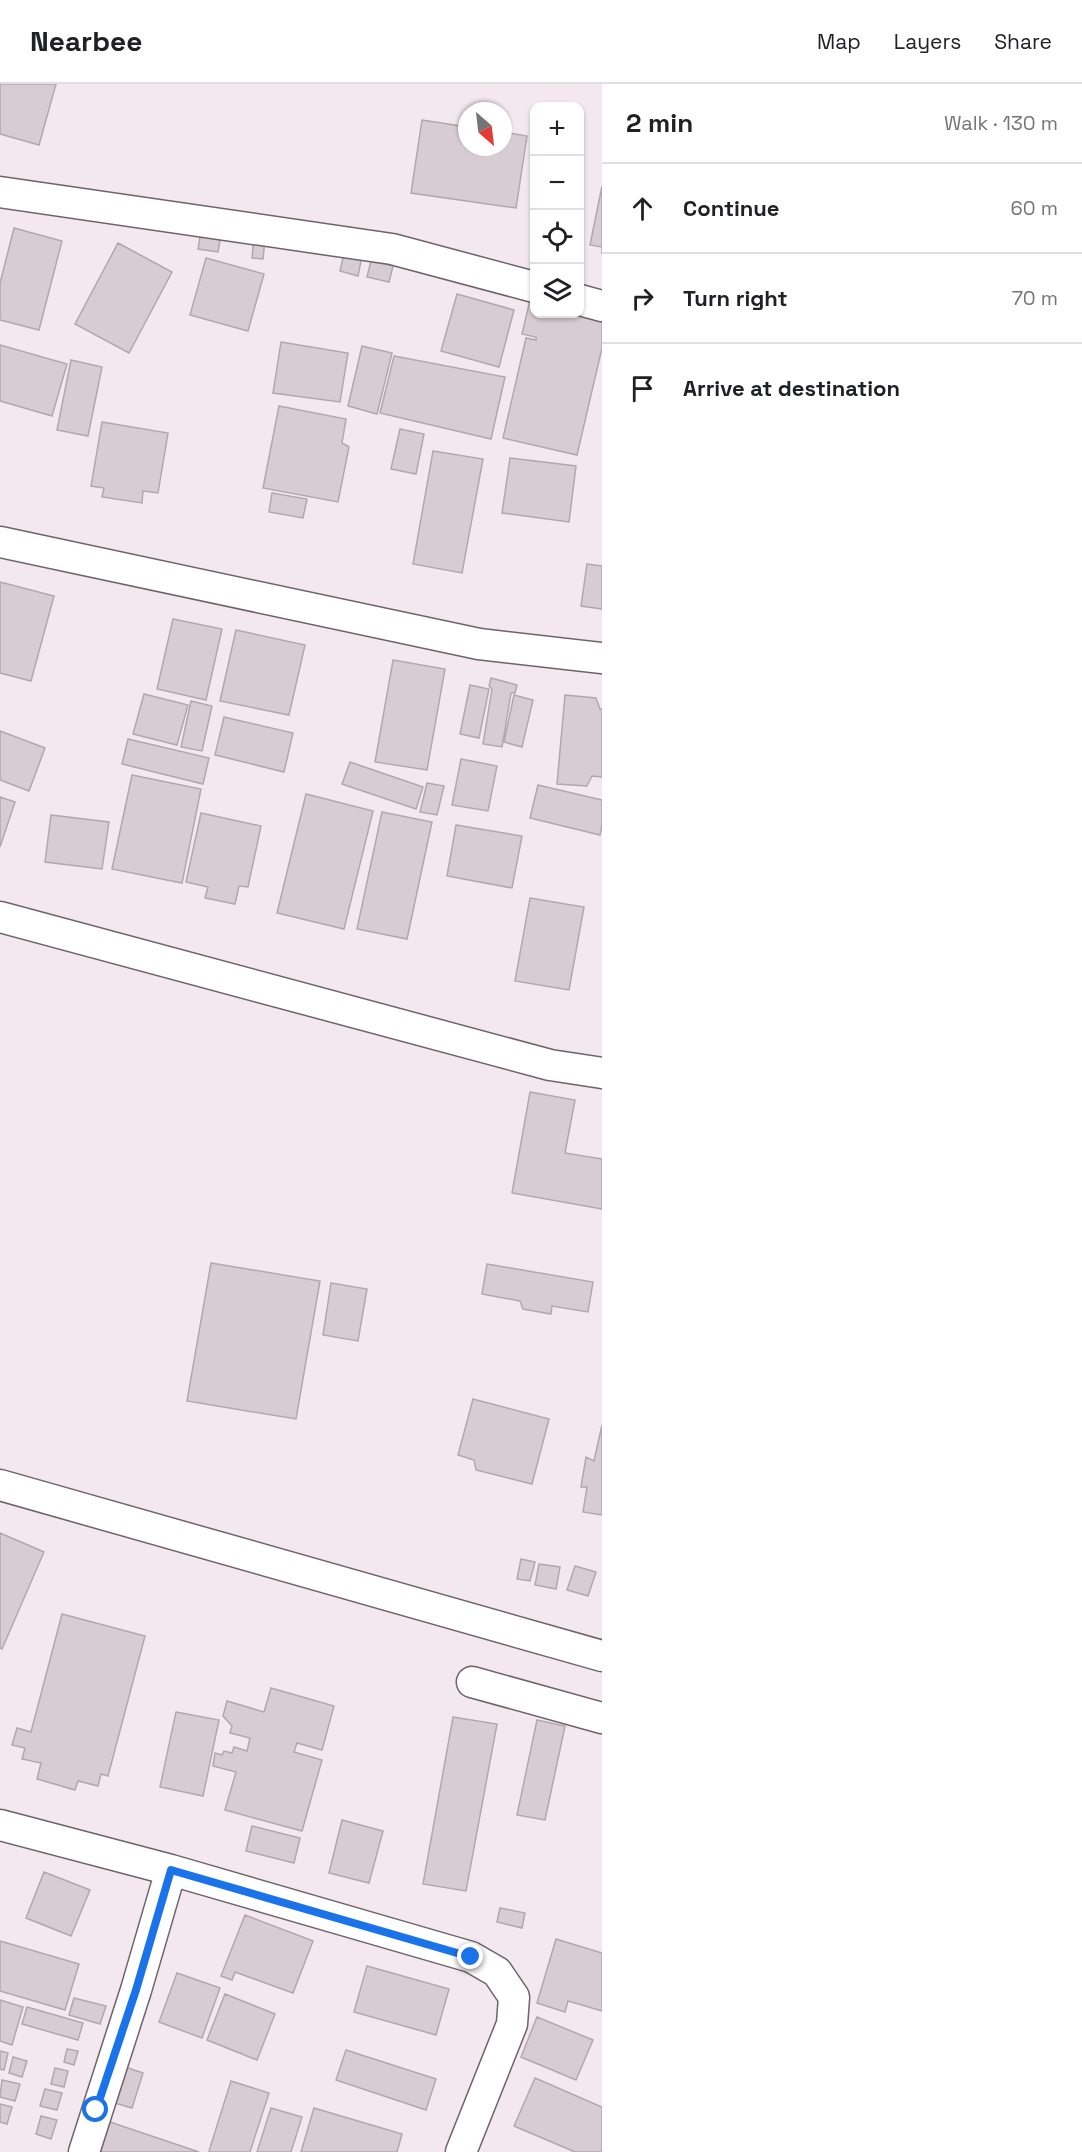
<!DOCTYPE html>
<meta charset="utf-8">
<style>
:root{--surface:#fff;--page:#f2f2f2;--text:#202124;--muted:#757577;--line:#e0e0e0}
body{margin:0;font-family:"Space Grotesk",sans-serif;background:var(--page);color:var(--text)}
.controls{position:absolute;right:18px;top:18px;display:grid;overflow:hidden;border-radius:12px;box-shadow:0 2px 4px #0004}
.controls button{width:54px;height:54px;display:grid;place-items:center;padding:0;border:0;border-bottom:2px solid var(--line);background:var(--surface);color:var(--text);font:30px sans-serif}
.compass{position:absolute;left:458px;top:18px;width:54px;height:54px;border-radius:50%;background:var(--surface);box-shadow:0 2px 4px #0004;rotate:152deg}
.stop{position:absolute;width:18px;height:18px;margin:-14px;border:4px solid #1a73e8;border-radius:50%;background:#fff}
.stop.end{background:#1a73e8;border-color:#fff;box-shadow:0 2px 6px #0008}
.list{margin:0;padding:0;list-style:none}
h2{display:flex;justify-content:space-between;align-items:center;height:78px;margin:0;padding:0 24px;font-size:26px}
h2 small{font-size:20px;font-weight:400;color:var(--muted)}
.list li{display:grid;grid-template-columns:39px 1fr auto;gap:18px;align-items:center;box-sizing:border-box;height:90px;padding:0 24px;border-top:2px solid var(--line)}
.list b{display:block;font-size:22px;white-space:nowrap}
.list em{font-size:20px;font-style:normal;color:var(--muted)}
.icon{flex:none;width:33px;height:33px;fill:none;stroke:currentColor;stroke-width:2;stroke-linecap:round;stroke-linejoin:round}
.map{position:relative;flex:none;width:602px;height:2068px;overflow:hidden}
header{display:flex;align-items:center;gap:36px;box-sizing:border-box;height:84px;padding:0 30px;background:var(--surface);border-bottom:2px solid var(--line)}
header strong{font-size:28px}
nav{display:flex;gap:33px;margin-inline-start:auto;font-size:21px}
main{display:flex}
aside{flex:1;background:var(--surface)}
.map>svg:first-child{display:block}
</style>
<header>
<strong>Nearbee</strong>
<nav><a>Map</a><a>Layers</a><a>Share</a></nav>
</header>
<main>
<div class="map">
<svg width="602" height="2068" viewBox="0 0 602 2068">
<rect width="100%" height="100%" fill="#f4e8ef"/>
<path fill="#d8ccd3" stroke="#b2a7ad" stroke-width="1.5" d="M0 0H56L39 61 0 50Z
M422 36 467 43V63H503V48L527 52 516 124 411 109Z
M602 102V170V163L590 161Z
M202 141 222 145 218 168 198 165Z
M14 144 62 157 39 246 0 236V199Z
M254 153 265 155 263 175 252 174Z
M118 159 172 188 129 269 75 240Z
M344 169 362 172 358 192 340 187Z
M206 174 264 190 248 247 190 231Z
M371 177 393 182 389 198 367 193Z
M457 210 514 226 499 283 441 267Z
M531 212 534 213V230L602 228V264L577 371 503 354 526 254 536 256V253L522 250Z
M281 258 348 269 340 318 273 309Z
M0 261 67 280 52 332 0 317Z
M362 262 392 269 377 330 348 322Z
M394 272 505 293 491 355 380 329Z
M71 276 102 283 88 352 57 346Z
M279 322 346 335 342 359 349 363 338 418 263 404Z
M102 338 168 349 158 409 143 407 142 419 102 413 104 404 91 402Z
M400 345 424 350 416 390 391 385Z
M433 367 483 375 462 489 413 480Z
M510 374 576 382 569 438 502 429Z
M272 409 307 415 303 434 269 428Z
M587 480 602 482V525L581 522Z
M0 498 54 512 31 597 0 589Z
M173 535 222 545 206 616 157 605Z
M236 546 305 561 289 631 220 617Z
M393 576 445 585 427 686 375 678Z
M491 594 517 601 515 609H511L502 663 483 660 492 605 489 602Z
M470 601 489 605 479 654 460 650Z
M144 610 188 621 177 661 133 650Z
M514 611 533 616 522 663 504 658Z
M565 611 596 614 600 625H602V693L592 692 587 702 557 700Z
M191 617 212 622 202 667 181 663Z
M224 633 293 649 284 688 215 671Z
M0 647 45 664 29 707 0 696Z
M128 655 209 674 203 700 122 680Z
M461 675 497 682 488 727 452 721Z
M350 678 423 703 416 725 342 700Z
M132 691 201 705 182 799 112 785Z
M427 699 444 702 437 731 420 728Z
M538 701 602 716V740L600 751 530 734Z
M306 710 373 727 344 845 277 829Z
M0 713 15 718 0 763Z
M382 728 432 738 407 855 357 845Z
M201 729 261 742 248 803 239 802 235 820 205 814 208 803 186 798Z
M51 731 109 738 102 785 45 778Z
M456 741 522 752 512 804 447 792Z
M530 814 584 823 569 906 515 897Z
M530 1008 575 1016 565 1069 602 1075V1125L512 1109Z
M211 1179 320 1197 296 1335 187 1317Z
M487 1180 593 1198 588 1228 552 1222 551 1230 523 1225 520 1217 482 1210Z
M331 1199 367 1205 358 1257 323 1251Z
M473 1315 549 1335 532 1400 476 1386 474 1376 458 1371Z
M602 1341V1431L583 1428 587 1403H581L586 1373 594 1377Z
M0 1449 44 1468 2 1565 0 1564Z
M521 1475 535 1478 530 1497 517 1495Z
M539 1480 560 1483 556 1505 535 1501Z
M575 1482 596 1488 588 1512 567 1506Z
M62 1530 145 1552 108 1692 101 1690 98 1702 78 1697 75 1706 37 1695 41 1679 22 1675 25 1664 12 1661 17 1644 31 1648Z
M271 1604 334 1622 322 1666 297 1659 294 1668 322 1676 302 1747 225 1726 236 1688 213 1682 215 1669 222 1671 224 1667 232 1669 234 1663 247 1667 250 1654 230 1649 232 1642 223 1632 227 1617 264 1628Z
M176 1628 219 1636 203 1712 160 1703Z
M453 1633 497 1640 466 1807 423 1800Z
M537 1636 565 1642 545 1736 517 1731Z
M342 1736 383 1747 369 1799 329 1789Z
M252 1742 300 1754 294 1779 246 1767Z
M44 1788 90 1806 71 1852 26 1834Z
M500 1824 525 1829 522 1844 497 1838Z
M245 1831 313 1857 293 1909 235 1888 232 1896 221 1892Z
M556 1855 602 1869V1927L568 1917 565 1928 537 1919Z
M0 1857 79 1880 65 1926 0 1907Z
M367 1882 449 1905 436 1951 354 1928Z
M177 1889 220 1904 202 1954 159 1938Z
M225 1910 275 1930 257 1976 207 1956Z
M74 1914 106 1922 100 1940 69 1931Z
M0 1916 23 1923 12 1961 0 1957Z
M27 1923 83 1939 78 1956 22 1940Z
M537 1933 593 1956 576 1996 521 1973Z
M67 1965 78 1967 74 1981 64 1978Z
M346 1966 436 1995 426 2026 336 1996Z
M0 1967 8 1969 4 1986 0 1985Z
M13 1973 27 1977 22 1993 9 1989Z
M122 1982 143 1989 132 2024 111 2018Z
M55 1984 68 1987 64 2003 51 2000Z
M535 1994 602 2023V2068H575L514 2042Z
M2 1996 20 2000 15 2017 0 2013Z
M231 1997 269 2009 250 2068H211L209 2067Z
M45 2005 62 2009 57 2026 40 2022Z
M0 2020 12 2023 7 2040 0 2038Z
M271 2024 302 2033 291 2068H257Z
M314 2024 402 2050 397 2068H301Z
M41 2032 57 2036 51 2055 36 2050Z
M107 2037 199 2068H97Z"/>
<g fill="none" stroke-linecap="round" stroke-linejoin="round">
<g stroke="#6e6369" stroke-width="33">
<path id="minor" d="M0 108 392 165 534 203
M580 216 602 222
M0 458 479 560 602 574
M0 833 550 981 602 989
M0 1401 602 1572
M472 1598 602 1634
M0 1741 171 1786 471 1873 497 1888 514 1913 512 1940 461 2068
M84 2068 136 1906 171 1786"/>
</g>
<use href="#minor" stroke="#fff" stroke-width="30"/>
</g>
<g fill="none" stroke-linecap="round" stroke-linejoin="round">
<path stroke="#1a73e8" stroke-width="8" d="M96 2026 136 1906 171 1786 471 1873"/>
</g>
</svg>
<div class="controls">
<button>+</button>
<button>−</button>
<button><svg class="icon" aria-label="locate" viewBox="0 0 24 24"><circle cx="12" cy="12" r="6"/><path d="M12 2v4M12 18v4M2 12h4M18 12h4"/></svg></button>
<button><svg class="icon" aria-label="layers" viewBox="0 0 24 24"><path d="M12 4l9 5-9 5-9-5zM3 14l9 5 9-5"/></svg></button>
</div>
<svg class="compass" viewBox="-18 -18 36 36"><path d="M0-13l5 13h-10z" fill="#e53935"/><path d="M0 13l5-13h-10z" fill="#757577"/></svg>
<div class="stop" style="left:96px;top:2026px"></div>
<div class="stop end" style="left:471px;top:1873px"></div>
</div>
<aside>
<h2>2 min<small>Walk · 130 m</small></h2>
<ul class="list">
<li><svg class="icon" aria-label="ahead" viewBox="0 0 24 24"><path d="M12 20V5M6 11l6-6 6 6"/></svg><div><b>Continue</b></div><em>60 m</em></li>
<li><svg class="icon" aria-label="right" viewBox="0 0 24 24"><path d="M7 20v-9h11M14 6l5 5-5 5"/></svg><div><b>Turn right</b></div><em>70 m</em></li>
<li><svg class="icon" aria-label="arrive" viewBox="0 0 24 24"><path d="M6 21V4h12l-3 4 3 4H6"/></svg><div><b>Arrive at destination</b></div></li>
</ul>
</aside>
</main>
